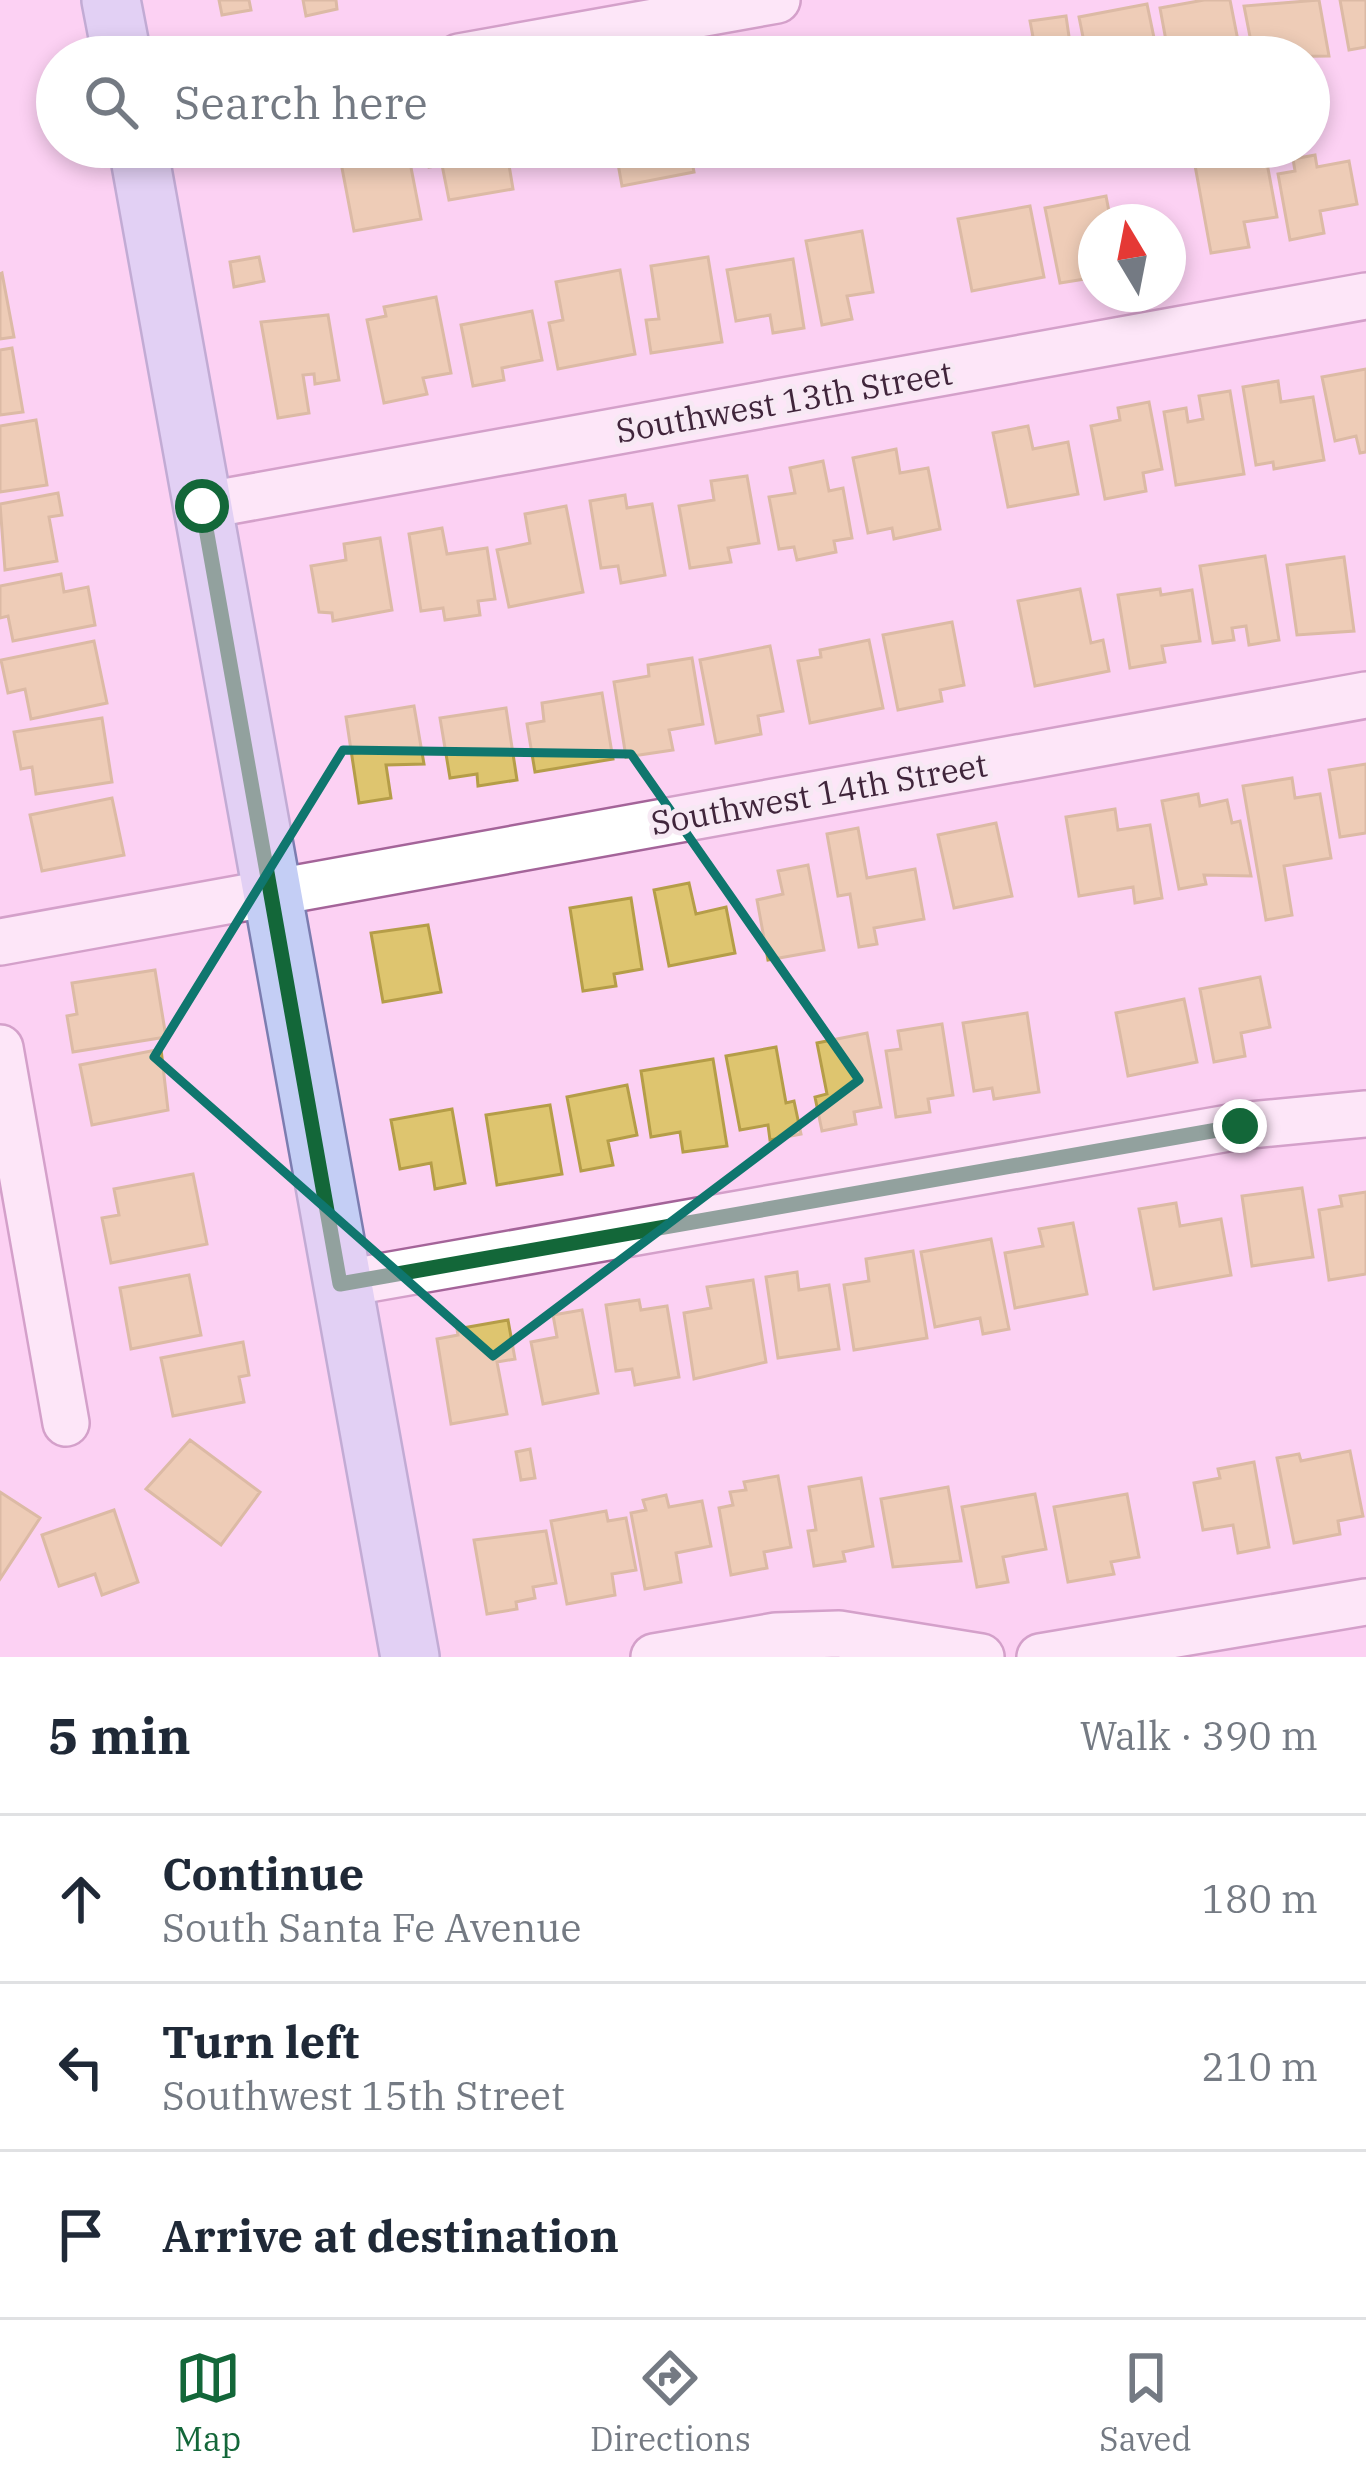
<!DOCTYPE html>
<meta charset="utf-8">
<style>
:root{--surface:#fff;--page:#f2f2f3;--text:#1f2937;--muted:#747a83;--line:#e0e1e3;--accent:#136739}
body{margin:0;font-family:"IBM Plex Serif",serif;background:var(--page);color:var(--text)}
.compass{position:absolute;left:1078px;top:204px;width:108px;height:108px;border-radius:50%;background:var(--surface);box-shadow:0 6px 18px #0003;rotate:350deg}
.stop{position:absolute;width:36px;height:36px;margin:-27px;border:9px solid #136739;border-radius:50%;background:#fff}
.stop.end{background:#136739;border-color:#fff;box-shadow:0 3px 12px #0008}
.list{margin:0;padding:0;list-style:none}
h2{display:flex;justify-content:space-between;align-items:center;height:156px;margin:0;padding:0 48px;font-size:51px}
h2 small{font-size:39px;font-weight:400;color:var(--muted)}
.list li{display:grid;grid-template-columns:78px 1fr auto;gap:36px;align-items:center;box-sizing:border-box;height:168px;padding:0 48px;border-top:3px solid var(--line)}
.list b{display:block;font-size:45px;white-space:nowrap}
.list p{margin:0;font-size:39px;white-space:nowrap;color:var(--muted)}
.list em{font-size:39px;font-style:normal;color:var(--muted)}
.icon{flex:none;width:66px;height:66px;fill:none;stroke:currentColor;stroke-width:2;stroke-linecap:round;stroke-linejoin:round}
.map{position:relative;flex:none;width:1366px;height:1657px;overflow:hidden}
.search{position:absolute;background:var(--surface);box-shadow:0 6px 18px #0003;left:36px;right:36px;top:36px;height:132px;display:flex;align-items:center;gap:30px;box-sizing:border-box;padding:0 42px;border-radius:66px;color:var(--muted);font-size:45px}
.sheet{height:660px;background:var(--surface)}
nav{display:flex;justify-content:space-around;align-items:center;box-sizing:border-box;height:168px;border-top:3px solid var(--line);background:var(--surface);font-size:33px;color:var(--muted)}
nav a{display:grid;justify-items:center;gap:6px}
nav .on{color:var(--accent)}
.map>svg:first-child{display:block}
</style>
<div class="map">
<svg width="1366" height="1657" viewBox="0 0 1366 1657">
<rect width="100%" height="100%" fill="#fcd1f3"/>
<path fill="#dec56f" stroke="#b59d48" stroke-width="3" d="M219 0H249L251 10 222 15Z
M303 0H336L337 9 306 16Z
M1204 0H1230L1241 56 1169 57 1160 8Z
M1319 0 1329 56 1254 57 1244 6Z
M1340 0H1366V47L1349 50Z
M1147 4 1158 57H1087L1079 17Z
M1066 16 1072 57H1005L1003 42 1033 37 1030 21Z
M958 39 960 49 990 43 993 57H927L925 46Z
M338 147H373L374 153 407 147 421 219 354 231Z
M425 147H506L513 189 449 200 442 165 429 167Z
M615 147H689L694 172 622 186Z
M1264 147 1277 217 1244 222 1249 247 1211 253 1194 160Z
M1315 155 1317 167 1349 161 1357 204 1320 211 1324 233 1290 240 1278 174 1295 171 1293 159Z
M1106 196 1111 222H1096V250L1086 252 1091 278 1060 283 1045 208Z
M1030 206 1044 277 972 291 958 219Z
M862 231 873 292 847 296 852 319 822 325 806 241Z
M259 257 264 281 234 287 230 262Z
M708 257 722 342 651 353 646 320 659 319 651 266Z
M793 259 804 328 773 333 770 315 736 321 727 270Z
M620 270 635 354 558 369 549 323 563 320 556 282Z
M2 273 14 337 0 339V274Z
M436 297 451 373 423 378 427 394 384 403 367 320 386 316 384 307Z
M532 311 542 360 502 368 504 380 473 386 461 325Z
M328 315 339 380 315 384 314 374 303 375 309 413 278 418 261 322Z
M12 348 23 412 0 415V350Z
M1366 369V452L1360 453 1356 436 1335 441 1322 377Z
M1278 381 1281 402 1313 397 1324 460 1274 469 1273 462 1256 465 1243 387Z
M1230 391 1244 474 1176 485 1164 412 1186 408 1188 422 1203 419 1199 396Z
M1149 402 1162 469 1143 473 1146 491 1105 499 1091 426 1120 420 1118 408Z
M36 420 47 485 0 492V426Z
M1028 426 1033 449 1068 442 1078 494 1008 507 993 433Z
M896 449 900 473 928 468 940 529 894 539 892 528 868 533 853 458Z
M823 461 829 491 843 488 852 538 834 541 836 552 797 560 794 547 779 549 769 497 795 493 790 468Z
M747 476 759 543 728 548 731 562 690 568 679 506 714 500 711 481Z
M58 493 62 515 49 517 57 561 5 570 0 504Z
M625 495 627 508 652 504 665 575 621 583 618 566 601 568 590 501Z
M566 506 583 592 509 607 497 550 530 543 525 514Z
M442 528 447 554 487 548 495 599 478 601 480 615 445 620 443 608 421 611 409 534Z
M380 538 392 610 333 621 332 613 319 612 311 566 346 560 344 544Z
M1265 556 1279 640 1249 645 1246 626 1232 628 1234 640 1213 643 1200 566Z
M1344 557 1354 631 1297 635 1287 565Z
M61 574 64 592 88 587 95 625 13 641 8 616 0 618V586Z
M1080 589 1091 643 1103 640 1109 671 1035 686 1018 601Z
M1160 589 1161 595 1192 590 1200 641 1162 646 1165 662 1130 668 1118 595Z
M952 622 964 685 940 690 942 701 898 710 883 635Z
M869 640 883 708 810 723 798 661 821 657 820 650Z
M94 641 107 703 31 719 25 689 8 693 1 660Z
M770 646 783 711 758 716 761 734 716 743 700 660Z
M692 658 703 724 669 730 673 750 626 757 614 682 649 676 648 665Z
M602 693 613 759 535 772 527 724 544 721 542 703Z
M414 706 424 764 386 765 391 798 359 803 346 717Z
M506 708 517 780 478 786 477 774 450 778 440 718Z
M102 718 112 782 36 794 32 767 21 769 14 732Z
M1366 764V833L1340 837 1329 770Z
M1292 778 1295 798 1320 794 1331 858 1284 866 1292 915 1266 920 1243 786Z
M1198 794 1200 806 1227 800 1232 823 1240 821 1251 876 1204 875 1206 884 1179 889 1162 801Z
M112 798 124 855 42 871 30 815Z
M1115 809 1118 830 1150 825 1162 898 1135 903 1133 887 1079 896 1066 817Z
M996 823 1012 896 954 908 938 835Z
M858 828 867 878 915 869 924 919 874 928 877 944 859 947 850 894 838 896 827 834Z
M808 865 824 950 768 960 757 900 783 894 778 871Z
M689 883 696 914 726 907 735 953 669 966 654 890Z
M631 898 642 969 614 974 616 986 583 991 570 908Z
M428 925 441 992 383 1002 371 933Z
M155 970 166 1037 73 1052 67 1016 77 1014 72 983Z
M1260 977 1270 1027 1241 1033 1245 1056 1214 1062 1200 989Z
M1184 999 1197 1062 1128 1076 1116 1013Z
M1027 1013 1039 1092 994 1099 992 1088 974 1091 963 1023Z
M942 1024 953 1095 928 1099 930 1112 896 1117 886 1051 901 1049 898 1031Z
M867 1033 881 1107 854 1112 856 1124 822 1131 815 1097 827 1094 817 1043Z
M776 1047 786 1103 794 1101 801 1134 770 1140 768 1125 740 1130 726 1056Z
M161 1049 168 1110 92 1125 80 1065Z
M713 1059 727 1146 683 1152 680 1132 651 1137 641 1071Z
M627 1085 637 1135 608 1141 613 1165 581 1171 567 1097Z
M550 1105 562 1174 497 1185 486 1115Z
M452 1109 465 1183 435 1189 431 1163 400 1169 391 1120Z
M193 1174 207 1244 111 1263 102 1218 119 1215 114 1189Z
M1302 1188 1313 1257 1252 1266 1242 1196Z
M1366 1192V1274L1329 1280 1319 1210 1342 1206 1340 1196Z
M1176 1203 1180 1226 1221 1219 1231 1275 1154 1289 1139 1209Z
M1073 1223 1087 1294 1015 1308 1005 1253 1043 1246 1039 1229Z
M991 1239 1009 1329 983 1334 980 1318 935 1327 921 1252Z
M913 1251 927 1338 854 1350 844 1285 869 1281 866 1259Z
M797 1272 799 1290 829 1285 839 1349 778 1358 766 1277Z
M189 1275 201 1335 131 1349 120 1288Z
M753 1280 766 1362 694 1379 684 1313 711 1308 707 1287Z
M639 1300 641 1310 667 1306 679 1377 635 1385 632 1369 616 1371 606 1305Z
M582 1310 598 1393 543 1404 531 1342 557 1337 553 1315Z
M508 1320 515 1359 497 1362 507 1414 451 1424 437 1339 458 1335 457 1329Z
M243 1342 249 1375 239 1377 244 1402 173 1416 161 1358Z
M190 1440 260 1492 221 1545 146 1489Z
M530 1449 535 1478 521 1480 516 1452Z
M1350 1451 1363 1516 1338 1521 1340 1534 1294 1543 1277 1458 1299 1454 1301 1461Z
M1254 1462 1269 1547 1238 1553 1233 1525 1203 1530 1194 1483 1220 1478 1218 1469Z
M778 1476 791 1547 764 1552 767 1568 731 1575 719 1508 733 1505 730 1492 746 1490 744 1482Z
M861 1478 873 1546 843 1552 845 1561 814 1566 808 1531 816 1530 809 1487Z
M948 1487 961 1561 893 1567 881 1499Z
M0 1492 40 1518 0 1579Z
M1035 1494 1046 1549 1003 1557 1008 1582 977 1587 962 1507Z
M1127 1494 1139 1557 1111 1562 1114 1574 1068 1582 1054 1507Z
M666 1495 669 1507 702 1501 711 1546 676 1553 681 1582 645 1589 631 1513 646 1510 643 1500Z
M114 1510 138 1582 102 1595 95 1574 59 1586 42 1535Z
M606 1511 608 1521 626 1518 636 1570 612 1574 615 1595 567 1604 551 1521Z
M546 1531 556 1583 533 1587 535 1598 516 1602 517 1609 487 1614 474 1540Z"/>
<g fill="none" stroke-linecap="round" stroke-linejoin="round">
<g stroke="#a46499" stroke-width="50">
<path id="minor" d="M459 57 777 0
M202 506 1366 296
M0 942 1366 695
M0 1048 66 1423
M340 1284 1240 1126 1366 1114
M654 1657 776 1636 839 1634 981 1657
M1040 1657 1366 1602"/>
</g>
<g stroke="#7c7db0" stroke-width="62">
<path id="major" d="M111 0 122 57
M138 147 410 1657"/>
</g>
<use href="#minor" stroke="#fff" stroke-width="45"/>
<use href="#major" stroke="#c4cef5" stroke-width="57"/>
</g>
<g fill="none" stroke-linecap="round" stroke-linejoin="round">
<path stroke="#136739" stroke-width="15" d="M202 506 340 1284 1240 1126"/>
</g>
<path d="M0 0H1366V1657H0ZM343 750 631 754 859 1080 493 1356 154 1057Z" fill="#fcd1f3" fill-opacity=".55" fill-rule="evenodd"/>
<path fill="none" stroke="#0f766e" stroke-width="9" stroke-linejoin="round" d="M343 750 631 754 859 1080 493 1356 154 1057Z"/>
<g text-anchor="middle" dominant-baseline="central" stroke-width="10" stroke-linejoin="round" paint-order="stroke">
<g font-size="33" fill="#40253b" stroke="#f7e9f4">
<text transform="translate(784 401) rotate(-10)">Southwest 13th Street</text>
<text transform="translate(819 793) rotate(-10)">Southwest 14th Street</text>
</g>
</g>
</svg>
<svg class="compass" viewBox="-18 -18 36 36"><path d="M0-13l5 13h-10z" fill="#e53935"/><path d="M0 13l5-13h-10z" fill="#747a83"/></svg>
<div class="stop" style="left:202px;top:506px"></div>
<div class="stop end" style="left:1240px;top:1126px"></div>
<div class="search"><svg class="icon" aria-label="search" viewBox="0 0 24 24"><circle cx="10" cy="10" r="6"/><path d="M15 15l6 6"/></svg>Search here</div>
</div>
<section class="sheet">
<h2>5 min<small>Walk · 390 m</small></h2>
<ul class="list">
<li><svg class="icon" aria-label="ahead" viewBox="0 0 24 24"><path d="M12 20V5M6 11l6-6 6 6"/></svg><div><b>Continue</b><p>South Santa Fe Avenue</p></div><em>180 m</em></li>
<li><svg class="icon" aria-label="left" viewBox="0 0 24 24"><path d="M17 20v-9H6M10 6l-5 5 5 5"/></svg><div><b>Turn left</b><p>Southwest 15th Street</p></div><em>210 m</em></li>
<li><svg class="icon" aria-label="arrive" viewBox="0 0 24 24"><path d="M6 21V4h12l-3 4 3 4H6"/></svg><div><b>Arrive at destination</b></div></li>
</ul>
</section>
<nav>
<a class="on"><svg class="icon" aria-label="map" viewBox="0 0 24 24"><path d="M3 6l6-2 6 2 6-2v14l-6 2-6-2-6 2zM9 4v14M15 6v14"/></svg>Map</a>
<a><svg class="icon" aria-label="directions" viewBox="0 0 24 24"><path d="M12 3l9 9-9 9-9-9zM9 14v-3h6M13 9l2 2-2 2"/></svg>Directions</a>
<a><svg class="icon" aria-label="saved" viewBox="0 0 24 24"><path d="M7 4h10v16l-5-4-5 4z"/></svg>Saved</a>
</nav>
